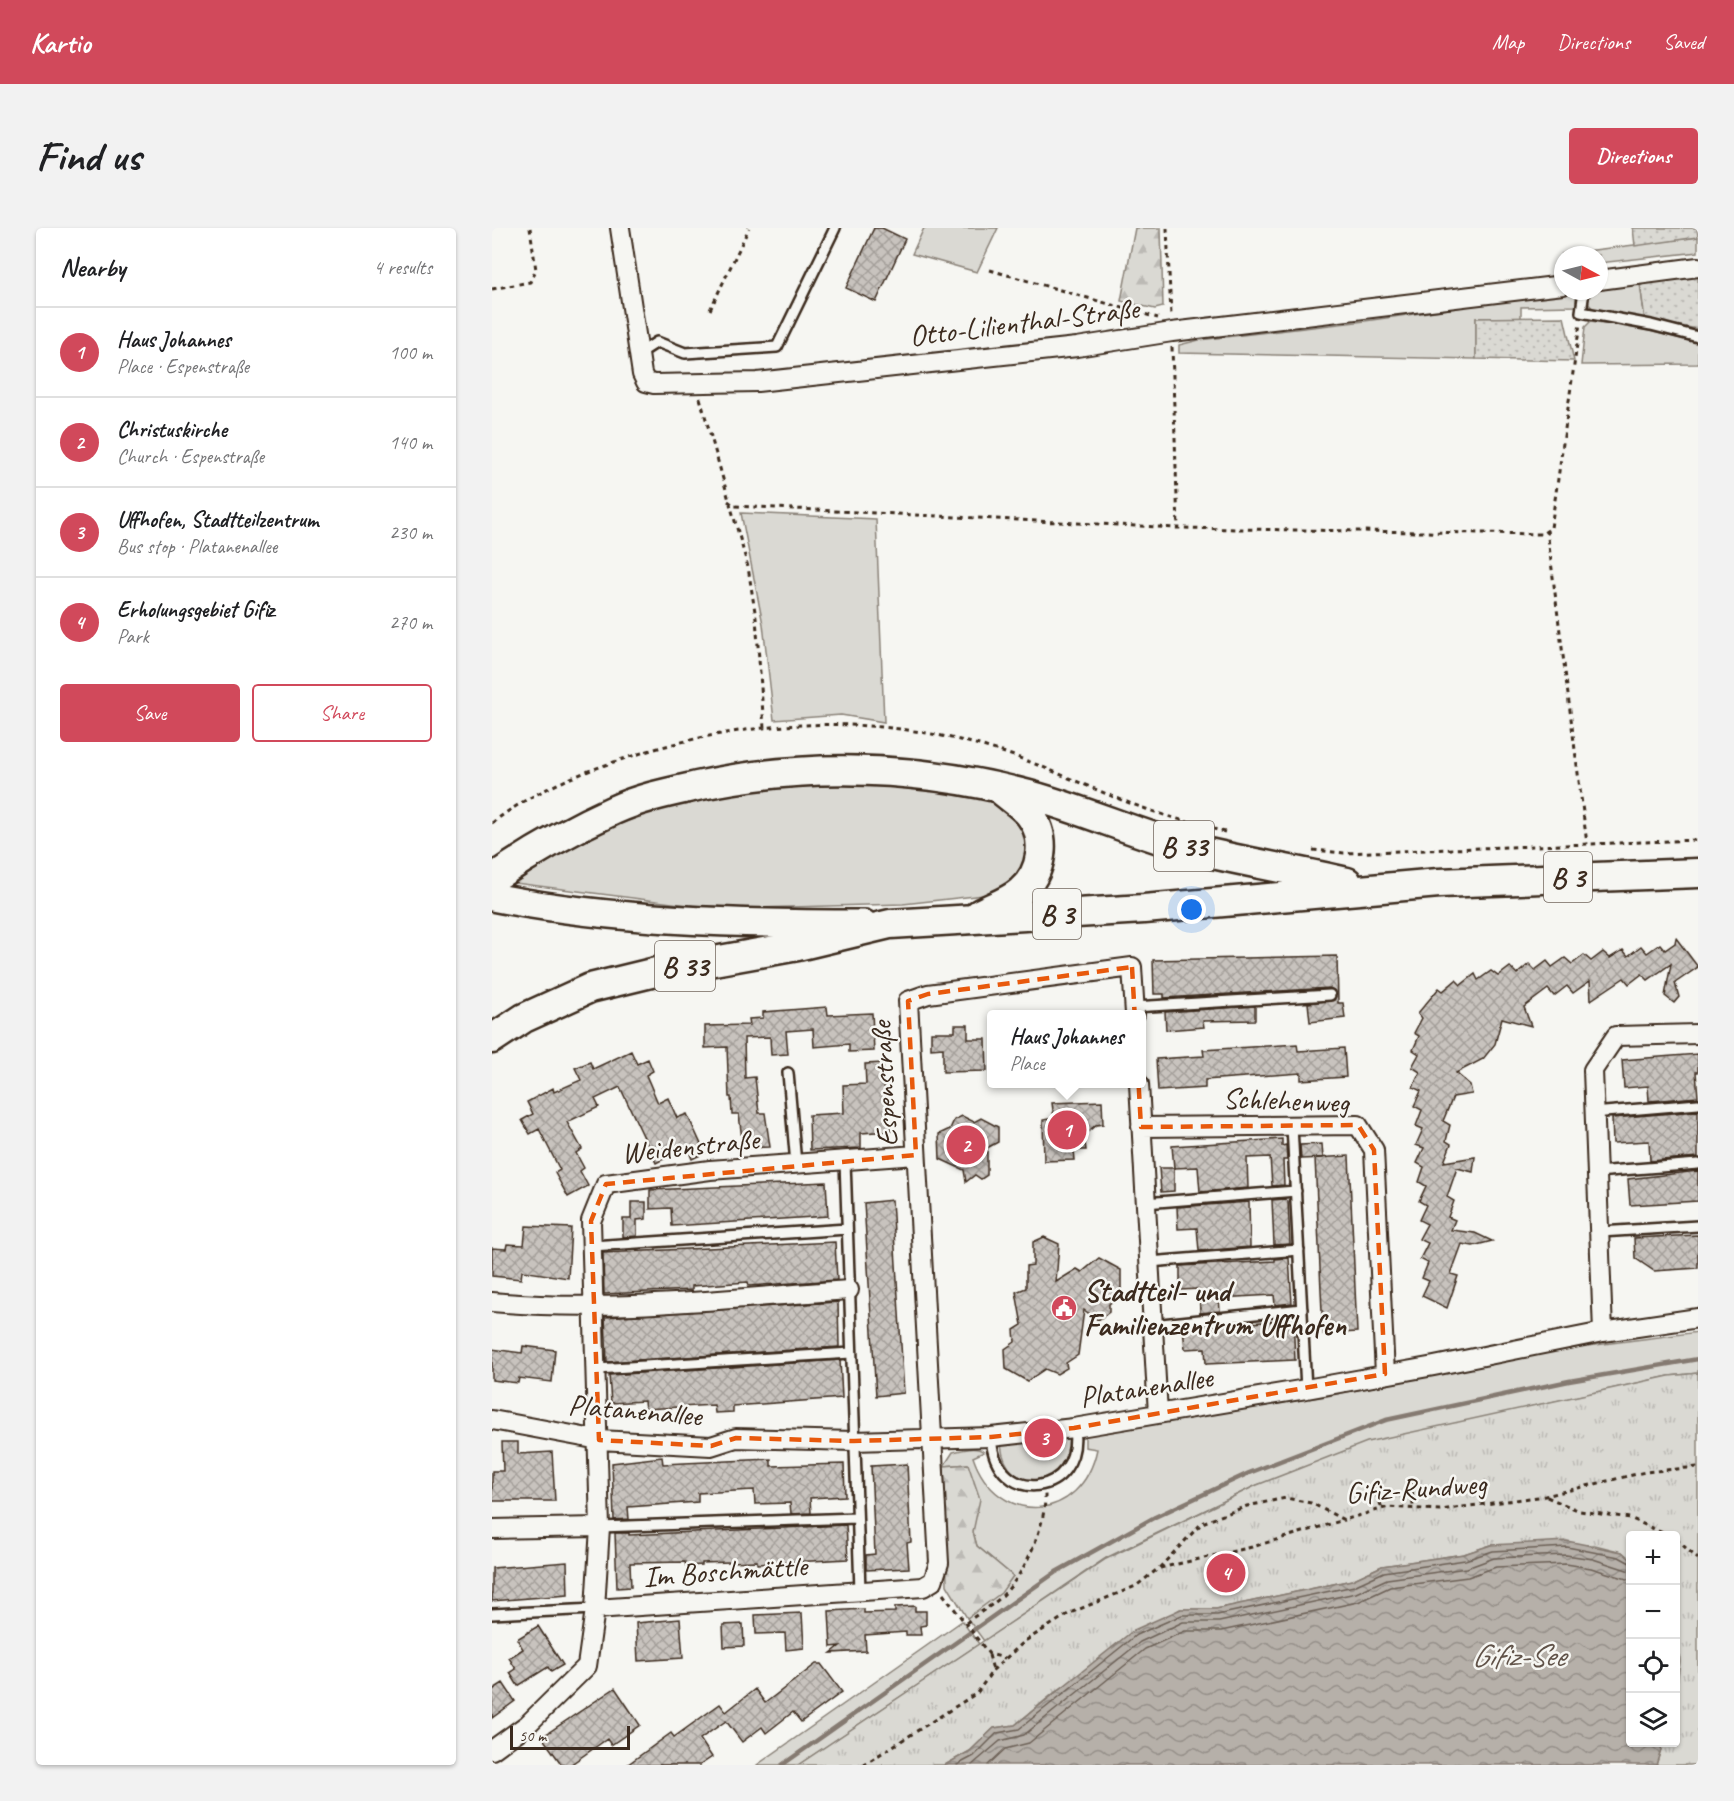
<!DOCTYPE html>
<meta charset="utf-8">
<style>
:root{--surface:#fff;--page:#f2f2f2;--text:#202124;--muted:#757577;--line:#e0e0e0;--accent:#d1495b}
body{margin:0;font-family:Caveat,sans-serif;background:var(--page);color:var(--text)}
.controls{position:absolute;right:18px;bottom:18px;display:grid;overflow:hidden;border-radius:6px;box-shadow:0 2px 4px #0004}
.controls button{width:54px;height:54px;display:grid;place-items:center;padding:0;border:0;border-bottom:2px solid var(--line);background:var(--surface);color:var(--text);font:30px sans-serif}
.compass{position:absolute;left:1062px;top:18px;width:54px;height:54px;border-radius:50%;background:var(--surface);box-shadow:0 2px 4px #0004;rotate:97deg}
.scale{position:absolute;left:18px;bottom:15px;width:120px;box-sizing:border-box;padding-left:6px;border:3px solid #3b2a1e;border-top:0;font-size:16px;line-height:21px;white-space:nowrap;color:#3b2a1e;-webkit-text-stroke:4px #f6f6f2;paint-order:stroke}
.you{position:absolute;left:700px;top:682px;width:21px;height:21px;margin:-15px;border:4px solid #fff;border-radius:50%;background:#1a73e8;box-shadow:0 0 0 9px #1a73e833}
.badge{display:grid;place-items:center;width:39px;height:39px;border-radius:50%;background:var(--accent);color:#fff;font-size:20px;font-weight:700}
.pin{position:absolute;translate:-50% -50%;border:3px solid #fff;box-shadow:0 2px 6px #0006}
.popup{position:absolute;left:495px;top:782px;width:159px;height:78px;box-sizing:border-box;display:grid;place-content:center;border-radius:6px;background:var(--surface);filter:drop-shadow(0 2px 4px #0005);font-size:20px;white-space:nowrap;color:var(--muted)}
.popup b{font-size:22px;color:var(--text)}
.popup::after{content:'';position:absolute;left:50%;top:100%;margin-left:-12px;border:12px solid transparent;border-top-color:var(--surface)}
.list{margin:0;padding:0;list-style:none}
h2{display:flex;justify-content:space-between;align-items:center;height:78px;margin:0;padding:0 24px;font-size:26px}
h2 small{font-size:20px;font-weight:400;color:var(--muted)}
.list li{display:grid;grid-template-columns:39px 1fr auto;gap:18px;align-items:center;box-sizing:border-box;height:90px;padding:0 24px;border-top:2px solid var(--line)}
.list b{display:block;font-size:22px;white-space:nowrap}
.list p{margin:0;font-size:20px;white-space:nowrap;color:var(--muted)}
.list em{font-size:20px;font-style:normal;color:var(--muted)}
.actions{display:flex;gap:12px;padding:18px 24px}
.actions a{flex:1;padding:14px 0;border:2px solid var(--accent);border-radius:6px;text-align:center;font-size:21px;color:var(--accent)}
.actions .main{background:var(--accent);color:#fff}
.icon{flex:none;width:33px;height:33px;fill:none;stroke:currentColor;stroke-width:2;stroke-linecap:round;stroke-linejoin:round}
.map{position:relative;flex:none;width:1206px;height:1537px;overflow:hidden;border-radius:6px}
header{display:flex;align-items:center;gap:36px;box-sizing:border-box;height:84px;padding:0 30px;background:var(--accent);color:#fff}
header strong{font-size:28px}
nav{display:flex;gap:33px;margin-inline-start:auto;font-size:21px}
.intro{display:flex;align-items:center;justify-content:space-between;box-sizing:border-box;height:144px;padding:0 36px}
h1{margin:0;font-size:42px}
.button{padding:15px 27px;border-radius:6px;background:var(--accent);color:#fff;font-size:21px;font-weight:700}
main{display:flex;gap:36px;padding:0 36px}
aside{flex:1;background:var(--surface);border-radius:6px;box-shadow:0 2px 4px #0004}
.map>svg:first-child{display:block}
</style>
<header>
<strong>Kartio</strong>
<nav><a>Map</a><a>Directions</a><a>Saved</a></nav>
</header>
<div class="intro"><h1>Find us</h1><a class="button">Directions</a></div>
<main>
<aside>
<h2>Nearby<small>4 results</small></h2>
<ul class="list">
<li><span class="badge">1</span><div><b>Haus Johannes</b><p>Place · Espenstraße</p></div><em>100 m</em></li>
<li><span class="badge">2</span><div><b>Christuskirche</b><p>Church · Espenstraße</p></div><em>140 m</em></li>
<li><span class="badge">3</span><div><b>Uffhofen, Stadtteilzentrum</b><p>Bus stop · Platanenallee</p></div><em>230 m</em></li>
<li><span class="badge">4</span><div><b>Erholungsgebiet Gifiz</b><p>Park</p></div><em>270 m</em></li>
</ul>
<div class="actions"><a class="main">Save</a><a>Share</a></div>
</aside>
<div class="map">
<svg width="1206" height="1537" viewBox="0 0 1206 1537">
<defs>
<pattern id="forest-firs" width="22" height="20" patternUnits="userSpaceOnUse" patternTransform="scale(1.5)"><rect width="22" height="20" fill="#dad9d3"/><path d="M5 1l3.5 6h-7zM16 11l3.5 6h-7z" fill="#bcbab5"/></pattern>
<pattern id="park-tufts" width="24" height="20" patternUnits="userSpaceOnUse" patternTransform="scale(1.5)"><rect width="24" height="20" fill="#dad9d3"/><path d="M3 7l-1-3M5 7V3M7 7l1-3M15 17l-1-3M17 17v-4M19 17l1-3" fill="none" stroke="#bcbab5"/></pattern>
<pattern id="garden-dots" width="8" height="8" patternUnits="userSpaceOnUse" patternTransform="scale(1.5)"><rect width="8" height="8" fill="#dad9d3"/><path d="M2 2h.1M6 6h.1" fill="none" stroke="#bcbab5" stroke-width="1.8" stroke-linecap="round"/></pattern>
<pattern id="water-waves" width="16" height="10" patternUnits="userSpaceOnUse" patternTransform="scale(1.5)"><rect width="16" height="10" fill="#b6b0a9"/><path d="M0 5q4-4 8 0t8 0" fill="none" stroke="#958f89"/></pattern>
<pattern id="building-cross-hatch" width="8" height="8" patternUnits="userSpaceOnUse" patternTransform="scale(1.5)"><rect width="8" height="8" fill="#c8c3be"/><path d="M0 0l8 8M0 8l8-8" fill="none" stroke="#a49f9a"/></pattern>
</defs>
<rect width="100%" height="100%" fill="#f6f6f2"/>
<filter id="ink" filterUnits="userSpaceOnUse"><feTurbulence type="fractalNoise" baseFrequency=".0167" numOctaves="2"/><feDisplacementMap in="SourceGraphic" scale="12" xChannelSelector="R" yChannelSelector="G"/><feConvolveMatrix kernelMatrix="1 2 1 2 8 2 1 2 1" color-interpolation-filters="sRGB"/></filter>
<g filter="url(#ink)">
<path fill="#dad9d3" stroke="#8a8278" stroke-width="1.5" d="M432 0H506L485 44 420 26Z
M1206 9V24L1107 35V27H1071V39L1070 26Z
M1148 55 1153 92 1101 81 1096 75 1098 64Z
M1084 63V78L1029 79V90H984V131L687 125V117L707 112 873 93Z
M1099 93 1149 101 1206 115V136L1089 137 1093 99Z
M249 285 384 291 392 494 349 487 282 492 271 396Z
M384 550 509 574 531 587 542 630 510 665 411 676 227 681 23 655 62 629 120 599 199 568Z
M1206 1104V1145L1177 1148 1037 1179 765 1257 614 1330 492 1413 475 1390 508 1365 521 1348 485 1318 481 1304 476 1236 452 1238 461 1224C471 1222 484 1217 492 1224L481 1229C505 1300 590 1295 605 1221L593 1219V1206L835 1168 1080 1120Z
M579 1208C577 1258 515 1271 509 1217Z
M470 1393 487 1416 306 1537H265Z"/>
<path fill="url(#forest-firs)" stroke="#8a8278" stroke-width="1.5" d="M643 0H669L671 79 663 81 629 73Z
M476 1236 488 1271 481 1304 485 1318 521 1348 509 1365 475 1390 455 1357 452 1238Z"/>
<path fill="url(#park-tufts)" stroke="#8a8278" stroke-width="1.5" d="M1206 1145V1537H1164L1171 1515 1184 1514V1463L1188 1433 1184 1399V1308H1138V1331L1130 1324 1103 1317H999L972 1326 890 1338 860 1352 724 1381H688L563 1464 523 1497 502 1500 478 1523 453 1537H306L614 1331 765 1257 875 1214 1177 1148Z"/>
<path fill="url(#garden-dots)" stroke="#8a8278" stroke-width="1.5" d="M1141 0H1205L1206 9 1143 18Z
M1206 48V101L1153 92 1148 55Z
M1072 89 1082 133 984 131V90Z"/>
<path fill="url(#water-waves)" stroke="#857a71" stroke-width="1.5" d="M1075 1313 1130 1324 1138 1331V1514L1171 1515 1164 1537H453L478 1523 502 1500 523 1497 642 1402 689 1381H724L860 1352 890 1338 972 1326 999 1317Z"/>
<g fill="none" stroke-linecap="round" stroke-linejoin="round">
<path stroke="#6c6056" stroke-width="1.5" d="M465 1537 482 1528 505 1505 527 1501 644 1407 690 1387H725L862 1358 892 1344 973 1332 1001 1323 1075 1319 1127 1329 1138 1335
M480 1537 508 1513 532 1507 648 1414 691 1394H727L864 1365 895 1351 975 1340 1002 1330 1074 1327 1101 1331 1138 1343
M496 1537 513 1521 537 1515 653 1421 693 1403H729L866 1374 898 1359 976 1349 1004 1339 1074 1336 1099 1340 1138 1352"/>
<path stroke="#857a71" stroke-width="4.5" d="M290 1537 564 1344 663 1289 757 1245 894 1192 1077 1153 1206 1131"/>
</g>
<path fill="url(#building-cross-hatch)" stroke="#3b2a1e" stroke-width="1.5" d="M382 0H390L413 11 384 74 354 60Z
M1184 710 1206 739 1183 755 1187 769 1182 775 1173 768 1179 736 1156 752 1150 746 1137 756 1132 750 1099 772 1098 753 1081 765 1075 758 1062 768 1056 761 1032 779 1039 798 1010 790 1003 816 991 831 964 845 978 857 980 866 961 869 951 893 958 897 954 913 959 916 952 934 983 929 981 944 965 940 955 969 962 973 956 989 963 992 959 1002 983 1005 1000 1013 981 1018 970 1016 959 1046 966 1048 955 1080 930 1068 937 1053 930 1050 936 1035 928 1031 936 1015 927 1011 935 996 927 992 934 977 927 973 934 958 927 954 932 939 925 935 932 920 924 917 931 901 924 898 930 882 922 878 929 863 921 859 928 844 920 839 927 826 921 822 927 808 922 805 930 790 926 785 947 760 951 763 964 752 969 757 983 746 986 752 999 743 1006 748 1018 739 1025 746 1037 736 1043 742 1055 733 1060 739 1073 730 1080 736 1092 727 1099 733 1111 724 1118 730 1131 722 1136 728 1149 718 1155 725 1168 716 1173 722 1183 715Z
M845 728 846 775H851L853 790 818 794 816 775 842 772 844 764 838 760 672 770V766H662L661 732Z
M763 778V792L711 793 712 799 674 802 673 784Z
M335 779 336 787 380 785 382 823 357 824V816L322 819 321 801 294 803 296 826 279 827 278 809 252 810 253 850 263 849 267 885H273L278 919 251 920 247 886H240L239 869H237L235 819 213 820V798L258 797 257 791 271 790V784Z
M463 797H476V811H494L495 843 451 844V820L439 821V804H463Z
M805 816 806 823 852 820 854 849 809 852V845L713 852V860L666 863 664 831 712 828 711 822Z
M139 823 145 836 156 831 161 843 154 847 166 875 176 870 185 890 195 886 213 925 200 931 195 919 164 935 128 859 103 871 107 879 75 894 90 921 84 925 92 940 88 943 96 958 76 969 63 945 68 942 47 901 38 906 30 892 41 886 35 874 61 860 62 864 89 852 83 840 98 834 101 841Z
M1206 826V844H1204L1206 869 1157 873 1156 858 1132 860 1130 832Z
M391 835 393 868H397L399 903 369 905V920L318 922 317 887 352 885 351 857 374 856 373 836Z
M610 873 611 896 604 897 592 907 594 922H582L583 932 552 933 551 892 562 890 560 875Z
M1206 883V929L1158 933 1157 913 1121 915 1120 890Z
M470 888 482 894 489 890 506 899V914L495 920V947L489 951 483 947 474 954 472 942 448 931 447 906 458 901 462 892Z
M790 911V918L794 917 795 932H791L792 957 780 958 778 929 755 930 756 960 708 964 706 939 682 940 680 918Z
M830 916 831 930 809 931 808 917Z
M857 928 865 1104 831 1106 823 930Z
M667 940H682V963L669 964Z
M1206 943V973L1138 977 1136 951Z
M334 954 336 988 180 998 179 980 158 981V962Z
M793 971 796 973 798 1016 782 1017 780 972Z
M400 972 412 1165 384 1168 372 975Z
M139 974H154V991L145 992V1008L131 1009V991H139Z
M757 974 758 1019 707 1023 705 1000 686 1001 685 979Z
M34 998 79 1000 76 1050 30 1043 29 1051 0 1048V1020L14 1021 15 1016 32 1017Z
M1206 1007V1040L1162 1043 1143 1030 1142 1010Z
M552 1009 567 1016 564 1054 585 1041 590 1044 607 1030 629 1042V1067L617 1076V1084L606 1092 592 1082 586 1127 574 1135 575 1140 565 1146 553 1141 535 1153 514 1141 513 1121 523 1114 522 1102 530 1097 524 1064 534 1060V1038L541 1037V1014Z
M343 1014 345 1052 257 1058 256 1054 200 1058V1062L112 1066 111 1025Z
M797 1030 800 1075 783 1077 782 1067 727 1070 728 1083 708 1085 707 1061 688 1062V1038L783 1033V1031Z
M346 1074 347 1119 115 1134 113 1089Z
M801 1089 803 1132 714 1136 713 1120 693 1121 691 1100 784 1093V1091Z
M31 1118 63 1122 60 1154 27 1150 26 1155 0 1152V1121L30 1125Z
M348 1132 350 1170 241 1178V1184L223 1185 222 1177 153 1181 152 1173 119 1175 117 1147Z
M10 1214H26V1226L60 1224 63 1273H0V1243H11Z
M170 1229 171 1236 279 1231V1238L352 1236 353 1268 318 1270 319 1285 299 1286 298 1275 263 1276 262 1262 206 1265V1274L136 1279 137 1291 122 1292 120 1235Z
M415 1236 419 1314 415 1315 417 1340 374 1342V1327L383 1326 379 1238Z
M354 1297 356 1331 265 1336V1333L210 1335V1337L194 1338 193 1334 138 1335 139 1359 125 1360 123 1305H137V1307Z
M75 1334 76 1367 0 1373V1340Z
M423 1378V1383H434V1397L428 1398 429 1407H414V1404L373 1407 374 1423 339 1425 348 1418 339 1419 337 1383 372 1381V1385L403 1384V1379Z
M310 1385 312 1420 294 1422 293 1405 264 1406 263 1387Z
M188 1391 191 1430 146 1433 144 1395Z
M251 1396 252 1418 232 1419 231 1397Z
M46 1398 71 1437 59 1444 56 1439 26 1458 18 1445 24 1441 17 1430 31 1421 25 1411Z
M324 1436H329L350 1464 309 1494 301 1484 274 1505 270 1499 250 1514 234 1493 208 1511 220 1529 208 1537H135L179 1505 182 1509 228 1476 234 1484 263 1461 273 1475Z
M11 1455 23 1473 0 1490V1462Z
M123 1460 148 1497 119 1517 115 1511 78 1537H70L50 1509Z"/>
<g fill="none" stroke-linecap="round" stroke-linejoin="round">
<g stroke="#3b2a1e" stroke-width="14">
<path id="service" d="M1092 63 1089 84 1159 97 1206 109
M148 125 165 114 193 125 285 119 343 0
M642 779 838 767
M296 845 304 936
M1101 885 1206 876
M800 898 814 1161
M353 933 368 1362
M1104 944 1206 936
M653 975 804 963
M1108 1004 1206 998
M100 1018 355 1001
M657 1034 807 1022
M660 1097 810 1081
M105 1141 359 1125
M499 1209C503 1280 592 1270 582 1200
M108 1299 365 1290
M0 1386 103 1381"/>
</g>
<g stroke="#3b2a1e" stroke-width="22">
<path id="minor" d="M128 0 150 146 154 154 162 156 265 154 585 119 680 104 1071 57
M1107 52 1206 39
M647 856 666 1186
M649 899 866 897 882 922 893 1146
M0 1074C119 1085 239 1070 357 1062
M1111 1104 1101 842 1124 808 1206 806
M0 1192 107 1212 219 1218 244 1210 362 1213 499 1209 582 1200 814 1161 942 1138 1111 1104 1206 1090
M0 1301 108 1299
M103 1381 431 1359 441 1353 447 1335 416 773 436 766 640 739 643 786
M0 1522 36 1496 95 1438 103 1381 108 1299 99 993 114 956 218 942 424 927"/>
</g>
<g stroke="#3b2a1e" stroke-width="32">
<path id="primary" d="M0 669C122 693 248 696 372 696"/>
</g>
<g stroke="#3b2a1e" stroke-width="33">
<path id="trunk" d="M0 651C38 625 80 601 122 582 148 570 178 564 205 558 316 534 427 538 537 567 592 582 645 606 700 621 751 634 804 642 855 654
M487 686C500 679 518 673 529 663 550 645 556 610 538 587 530 577 518 570 509 562
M0 811 32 790 98 760 172 742 306 718 398 696 652 681 947 655 1206 645"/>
</g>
<path stroke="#3b2a1e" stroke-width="3" stroke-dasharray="4.5 4.5" stroke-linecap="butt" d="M675 0 679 88
M498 42 666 90
M0 61 38 54 44 42 38 0
M218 82 257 0
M680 119 686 300
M208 170 256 339 264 390 272 500
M236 273 243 278 686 300 1050 306 1059 300 1088 95
M1055 302 1095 616
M0 595C46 559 101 540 156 523 271 489 395 486 510 524 559 540 605 564 654 581 680 590 707 597 733 604
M821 622 852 625 1206 612
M920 1255 921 1279
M881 1258 890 1280
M1055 1269 1088 1283 1138 1290 1177 1308
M1184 1311 1206 1331
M668 1340 760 1319 852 1292
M451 1366 497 1426 513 1430
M474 1395C486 1385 502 1377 512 1366 534 1343 554 1298 553 1266
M497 1427 501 1442
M371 1537 485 1465 501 1442 533 1413 578 1385 644 1358 667 1340 710 1295 755 1278 794 1270 819 1275 852 1292 896 1279 948 1282 1053 1268 1153 1244 1206 1239"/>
<use href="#service" stroke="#f6f6f2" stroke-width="9"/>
<use href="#minor" stroke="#f6f6f2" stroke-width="18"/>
<use href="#primary" stroke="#f6f6f2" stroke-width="27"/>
<use href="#trunk" stroke="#f6f6f2" stroke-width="28"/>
</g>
</g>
<path fill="none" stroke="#e8590c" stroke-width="4.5" stroke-dasharray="12 8" stroke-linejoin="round" d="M640 739 649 899 866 897 882 922 893 1146 582 1200 499 1209 362 1213 244 1210 219 1218 107 1212 99 993 114 956 424 927 416 773 436 766Z"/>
<defs>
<g id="civic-disc" transform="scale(1.35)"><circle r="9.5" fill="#d1495b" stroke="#f6f6f2"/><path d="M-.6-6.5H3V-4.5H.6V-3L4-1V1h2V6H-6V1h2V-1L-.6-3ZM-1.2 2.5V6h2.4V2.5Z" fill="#fff"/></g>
</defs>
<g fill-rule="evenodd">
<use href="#civic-disc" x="572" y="1080"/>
</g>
<g text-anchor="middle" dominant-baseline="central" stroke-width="5" stroke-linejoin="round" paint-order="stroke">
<g fill="#f6f6f2" stroke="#73675e" stroke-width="1.5">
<rect x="662" y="593" width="60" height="50" rx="4.5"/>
<rect x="1052" y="624" width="48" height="50" rx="4.5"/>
<rect x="541" y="661" width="48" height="50" rx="4.5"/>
<rect x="163" y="713" width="60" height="50" rx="4.5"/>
</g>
<g font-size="28" font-weight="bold" fill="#3b2a1e">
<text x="692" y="618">B 33</text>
<text x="1076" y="649">B 3</text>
<text x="565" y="686">B 3</text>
<text x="193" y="738">B 33</text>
</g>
<g font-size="30" fill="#3b2a1e" stroke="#f6f6f2">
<text transform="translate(532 94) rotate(-7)">Otto-Lilienthal-Straße</text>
<text transform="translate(392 856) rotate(-93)">Espenstraße</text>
<text transform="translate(794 872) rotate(2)">Schlehenweg</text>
<text transform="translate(198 918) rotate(-6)">Weidenstraße</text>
<text transform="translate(654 1159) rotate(-9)">Platanenallee</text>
<text transform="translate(143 1182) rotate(5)">Platanenallee</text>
<text transform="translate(924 1260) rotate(-4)">Gifiz-Rundweg</text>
<text transform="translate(233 1343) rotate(-4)">Im Boschmättle</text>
</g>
<g font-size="30" font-weight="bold" fill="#3b2a1e" stroke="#f6f6f2" text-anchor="start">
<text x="592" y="1063">Stadtteil- und<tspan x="592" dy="34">Familienzentrum Uffhofen</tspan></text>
</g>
<g font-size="32" font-style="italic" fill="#605248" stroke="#f6f6f2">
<text x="1026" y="1427">Gifiz-See</text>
</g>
</g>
</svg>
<div class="controls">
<button>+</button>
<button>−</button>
<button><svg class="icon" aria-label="locate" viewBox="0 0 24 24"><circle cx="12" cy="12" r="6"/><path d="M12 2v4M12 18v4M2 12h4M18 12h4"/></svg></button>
<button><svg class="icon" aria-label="layers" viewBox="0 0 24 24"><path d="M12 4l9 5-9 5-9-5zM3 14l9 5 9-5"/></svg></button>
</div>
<svg class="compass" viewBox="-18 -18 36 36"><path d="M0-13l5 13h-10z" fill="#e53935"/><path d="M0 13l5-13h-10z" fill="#757577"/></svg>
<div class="scale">50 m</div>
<div class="you"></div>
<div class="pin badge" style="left:575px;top:902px">1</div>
<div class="popup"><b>Haus Johannes</b>Place</div>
<div class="pin badge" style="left:474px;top:917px">2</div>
<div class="pin badge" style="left:552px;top:1210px">3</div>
<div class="pin badge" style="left:734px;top:1345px">4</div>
</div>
</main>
